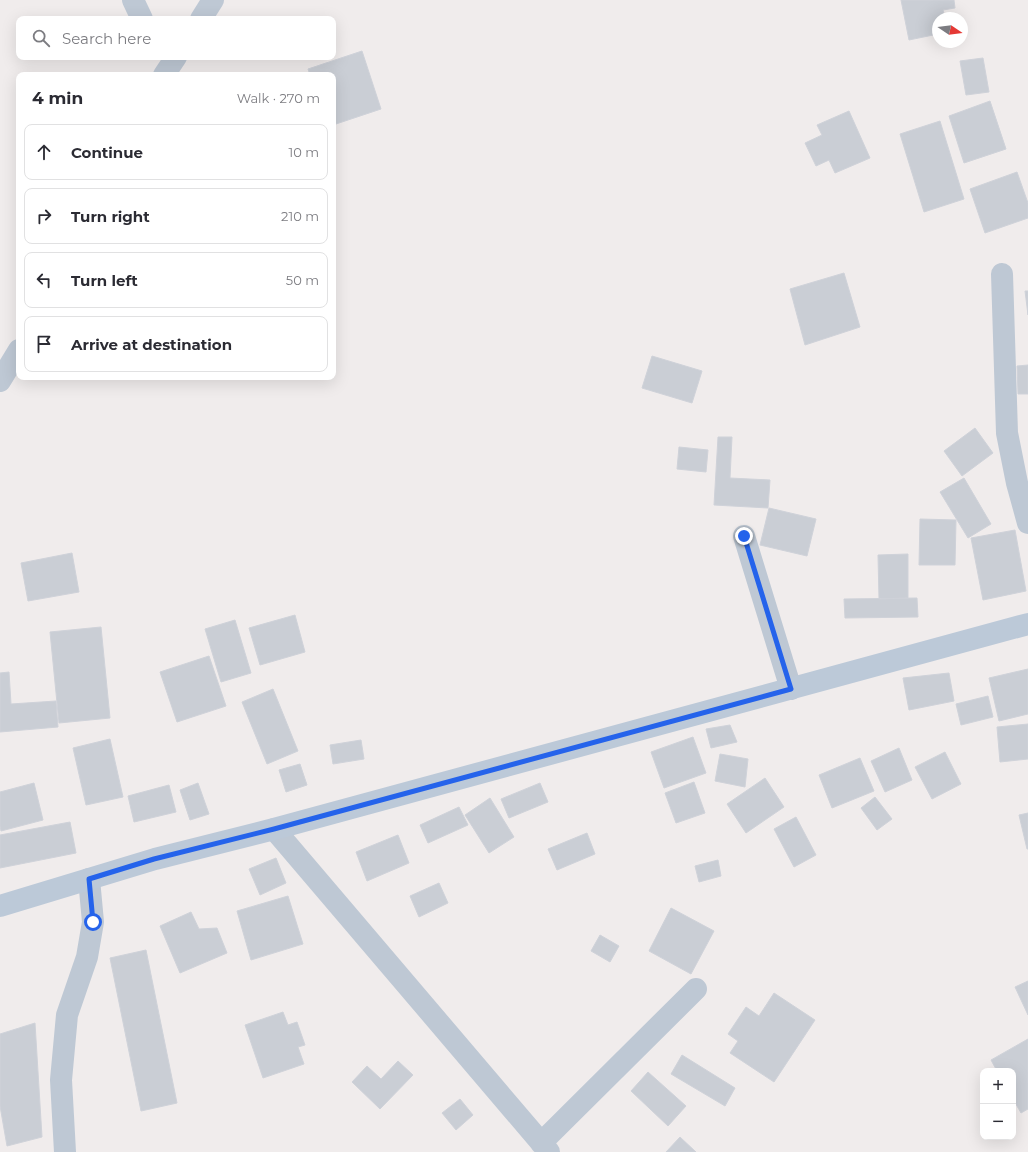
<!DOCTYPE html>
<meta charset="utf-8">
<style>
:root{--surface:#fff;--page:#f7f7f7;--text:#2b2b33;--muted:#7c7c81;--line:#e1e1e2}
body{margin:0;font-family:Montserrat,sans-serif;background:var(--page);color:var(--text)}
.controls{position:absolute;right:12px;bottom:12px;display:grid;overflow:hidden;border-radius:8px;box-shadow:0 4px 16px #0002}
.controls button{width:36px;height:36px;display:grid;place-items:center;padding:0;border:0;border-bottom:1px solid var(--line);background:var(--surface);color:var(--text);font:20px sans-serif}
.compass{position:absolute;left:932px;top:12px;width:36px;height:36px;border-radius:50%;background:var(--surface);box-shadow:0 4px 16px #0002;rotate:103deg}
.stop{position:absolute;width:12px;height:12px;margin:-9px;border:3px solid #2563eb;border-radius:50%;background:#fff}
.stop.end{background:#2563eb;border-color:#fff;box-shadow:0 1px 4px #0008}
.list{margin:0;padding:0;list-style:none}
h2{display:flex;justify-content:space-between;align-items:center;height:52px;margin:0;padding:0 16px;font-size:17px}
h2 small{font-size:13px;font-weight:400;color:var(--muted)}
.list li{display:grid;grid-template-columns:26px 1fr auto;gap:12px;align-items:center;box-sizing:border-box;height:56px;margin:0 8px 8px;padding:0 8px;border:1px solid var(--line);border-radius:8px}
.list b{display:block;font-size:15px;white-space:nowrap}
.list em{font-size:13px;font-style:normal;color:var(--muted)}
.icon{flex:none;width:22px;height:22px;fill:none;stroke:currentColor;stroke-width:2;stroke-linecap:round;stroke-linejoin:round}
.map{position:relative;flex:none;width:1028px;height:1152px;overflow:hidden}
.search{position:absolute;background:var(--surface);box-shadow:0 4px 16px #0002;left:16px;top:16px;width:320px;height:44px;display:flex;align-items:center;gap:10px;box-sizing:border-box;padding:0 14px;border-radius:8px;color:var(--muted);font-size:15px}
.panel{position:absolute;background:var(--surface);box-shadow:0 4px 16px #0002;left:16px;top:72px;width:320px;height:308px;border-radius:8px}
.map>svg:first-child{display:block}
</style>
<div class="map">
<svg width="1028" height="1152" viewBox="0 0 1028 1152">
<rect width="100%" height="100%" fill="#f0ecec"/>
<path fill="#caced5" stroke="#cfd2d9" d="M901 0H954L955 8 943 10 945 18H938V34L909 40Z
M362 51 381 109 333 125V75H310L308 69Z
M983 58 989 92 966 95 960 61Z
M990 101 1006 149 964 163 949 116Z
M849 111 870 158 835 173 829 160 816 166 805 143 822 135 817 125Z
M940 121 964 199 924 212 900 134Z
M1017 172 1028 203V218L985 233 970 189Z
M844 273 860 327 805 345 790 289Z
M1025 291H1028V315Z
M652 356 702 371 692 403 642 388Z
M1028 365V394H1018L1017 366Z
M975 428 993 453 962 476 944 451Z
M718 437H732L730 478 770 480 768 508 714 505Z
M679 447 708 450 706 472 677 469Z
M964 478 991 524 968 538 940 492Z
M769 508 816 519 807 556 760 545Z
M920 519 956 520 955 565H919Z
M1015 530 1026 591 983 600 971 538Z
M72 553 79 592 28 601 21 563Z
M908 554V598L879 599 878 555Z
M917 598 918 617 845 618 844 599Z
M295 615 305 652 260 665 249 628Z
M235 620 251 673 221 682 205 629Z
M101 627 110 718 59 723 50 632Z
M209 656 226 706 177 722 160 672Z
M1028 669V714L999 721 989 678Z
M9 672 11 704 56 701 58 727 0 732V673Z
M949 673 954 701 909 710 903 678Z
M273 689 298 751 267 764 242 702Z
M988 696 993 717 961 725 956 704Z
M1028 724V759L1000 762 997 727Z
M730 725 737 742 711 748 706 729Z
M693 737 706 773 664 788 651 752Z
M110 739 123 797 86 805 73 748Z
M361 740 364 759 333 764 330 745Z
M899 748 912 780 885 792 871 761Z
M945 752 961 784 932 799 915 767Z
M720 754 748 759 745 787 715 781Z
M860 758 874 791 832 808 819 775Z
M300 764 307 785 286 792 279 770Z
M765 778 784 807 746 833 727 804Z
M694 782 705 813 676 823 665 793Z
M34 783 43 820 1 831 0 826V792Z
M198 783 209 814 190 820 180 790Z
M540 783 548 802 509 818 501 799Z
M169 785 176 812 134 822 128 796Z
M875 797 892 819 877 830 861 808Z
M490 798 514 837 489 853 465 815Z
M459 807 468 825 428 843 420 825Z
M1028 813V849H1027L1019 815Z
M796 817 816 855 794 867 774 829Z
M70 822 76 853 0 868V835Z
M587 833 595 854 557 870 548 849Z
M398 835 409 863 367 881 356 852Z
M276 858 286 883 260 895 249 869Z
M718 860 721 876 699 882 695 866Z
M439 883 448 903 419 917 410 896Z
M288 896 303 944 251 960 237 911Z
M671 908 714 931 691 974 649 951Z
M191 912 199 929 217 928 227 953 180 973 160 926Z
M600 935 619 946 610 962 591 951Z
M146 950 177 1103 141 1111 110 958Z
M1028 981V1015L1015 987Z
M774 993 815 1020 774 1082 730 1053 738 1041 728 1034 746 1007 759 1016Z
M283 1012 288 1025 297 1022 305 1045 298 1047 304 1064 263 1078 245 1025Z
M35 1023 42 1137 7 1146 0 1106V1034Z
M1028 1039V1109L1021 1113 1013 1099V1071H997L991 1060Z
M682 1055 735 1088 725 1106 671 1074Z
M398 1061 413 1075 380 1109 352 1082 367 1066 381 1079Z
M648 1072 686 1106 668 1126 631 1091Z
M460 1099 473 1115 456 1130 442 1113Z
M680 1137 696 1152H666Z"/>
<g fill="none" stroke-linecap="round" stroke-linejoin="round">
<path stroke="#bec8d4" stroke-width="22" d="M133 0 142 19
M201 19 213 0
M164 75 176 57
M1002 274 1007 433 1017 483 1028 523
M0 381 19 350
M744 536 791 689
M274 829 549 1152
M541 1143 696 989
M65 1152 61 1080 67 1015 87 957 93 922 89 879"/>
<path stroke="#bcc9d8" stroke-width="22" d="M0 906 155 859 274 829 1028 624"/>
</g>
<g fill="none" stroke-linecap="round" stroke-linejoin="round">
<path stroke="#2563eb" stroke-width="5" d="M93 922 89 879 154 859 274 829 791 689 744 536"/>
</g>
</svg>
<div class="controls">
<button>+</button>
<button>−</button>
</div>
<svg class="compass" viewBox="-18 -18 36 36"><path d="M0-13l5 13h-10z" fill="#e53935"/><path d="M0 13l5-13h-10z" fill="#7c7c81"/></svg>
<div class="stop" style="left:93px;top:922px"></div>
<div class="stop end" style="left:744px;top:536px"></div>
<div class="search"><svg class="icon" aria-label="search" viewBox="0 0 24 24"><circle cx="10" cy="10" r="6"/><path d="M15 15l6 6"/></svg>Search here</div>
<section class="panel">
<h2>4 min<small>Walk · 270 m</small></h2>
<ul class="list">
<li><svg class="icon" aria-label="ahead" viewBox="0 0 24 24"><path d="M12 20V5M6 11l6-6 6 6"/></svg><div><b>Continue</b></div><em>10 m</em></li>
<li><svg class="icon" aria-label="right" viewBox="0 0 24 24"><path d="M7 20v-9h11M14 6l5 5-5 5"/></svg><div><b>Turn right</b></div><em>210 m</em></li>
<li><svg class="icon" aria-label="left" viewBox="0 0 24 24"><path d="M17 20v-9H6M10 6l-5 5 5 5"/></svg><div><b>Turn left</b></div><em>50 m</em></li>
<li><svg class="icon" aria-label="arrive" viewBox="0 0 24 24"><path d="M6 21V4h12l-3 4 3 4H6"/></svg><div><b>Arrive at destination</b></div></li>
</ul>
</section>
</div>
